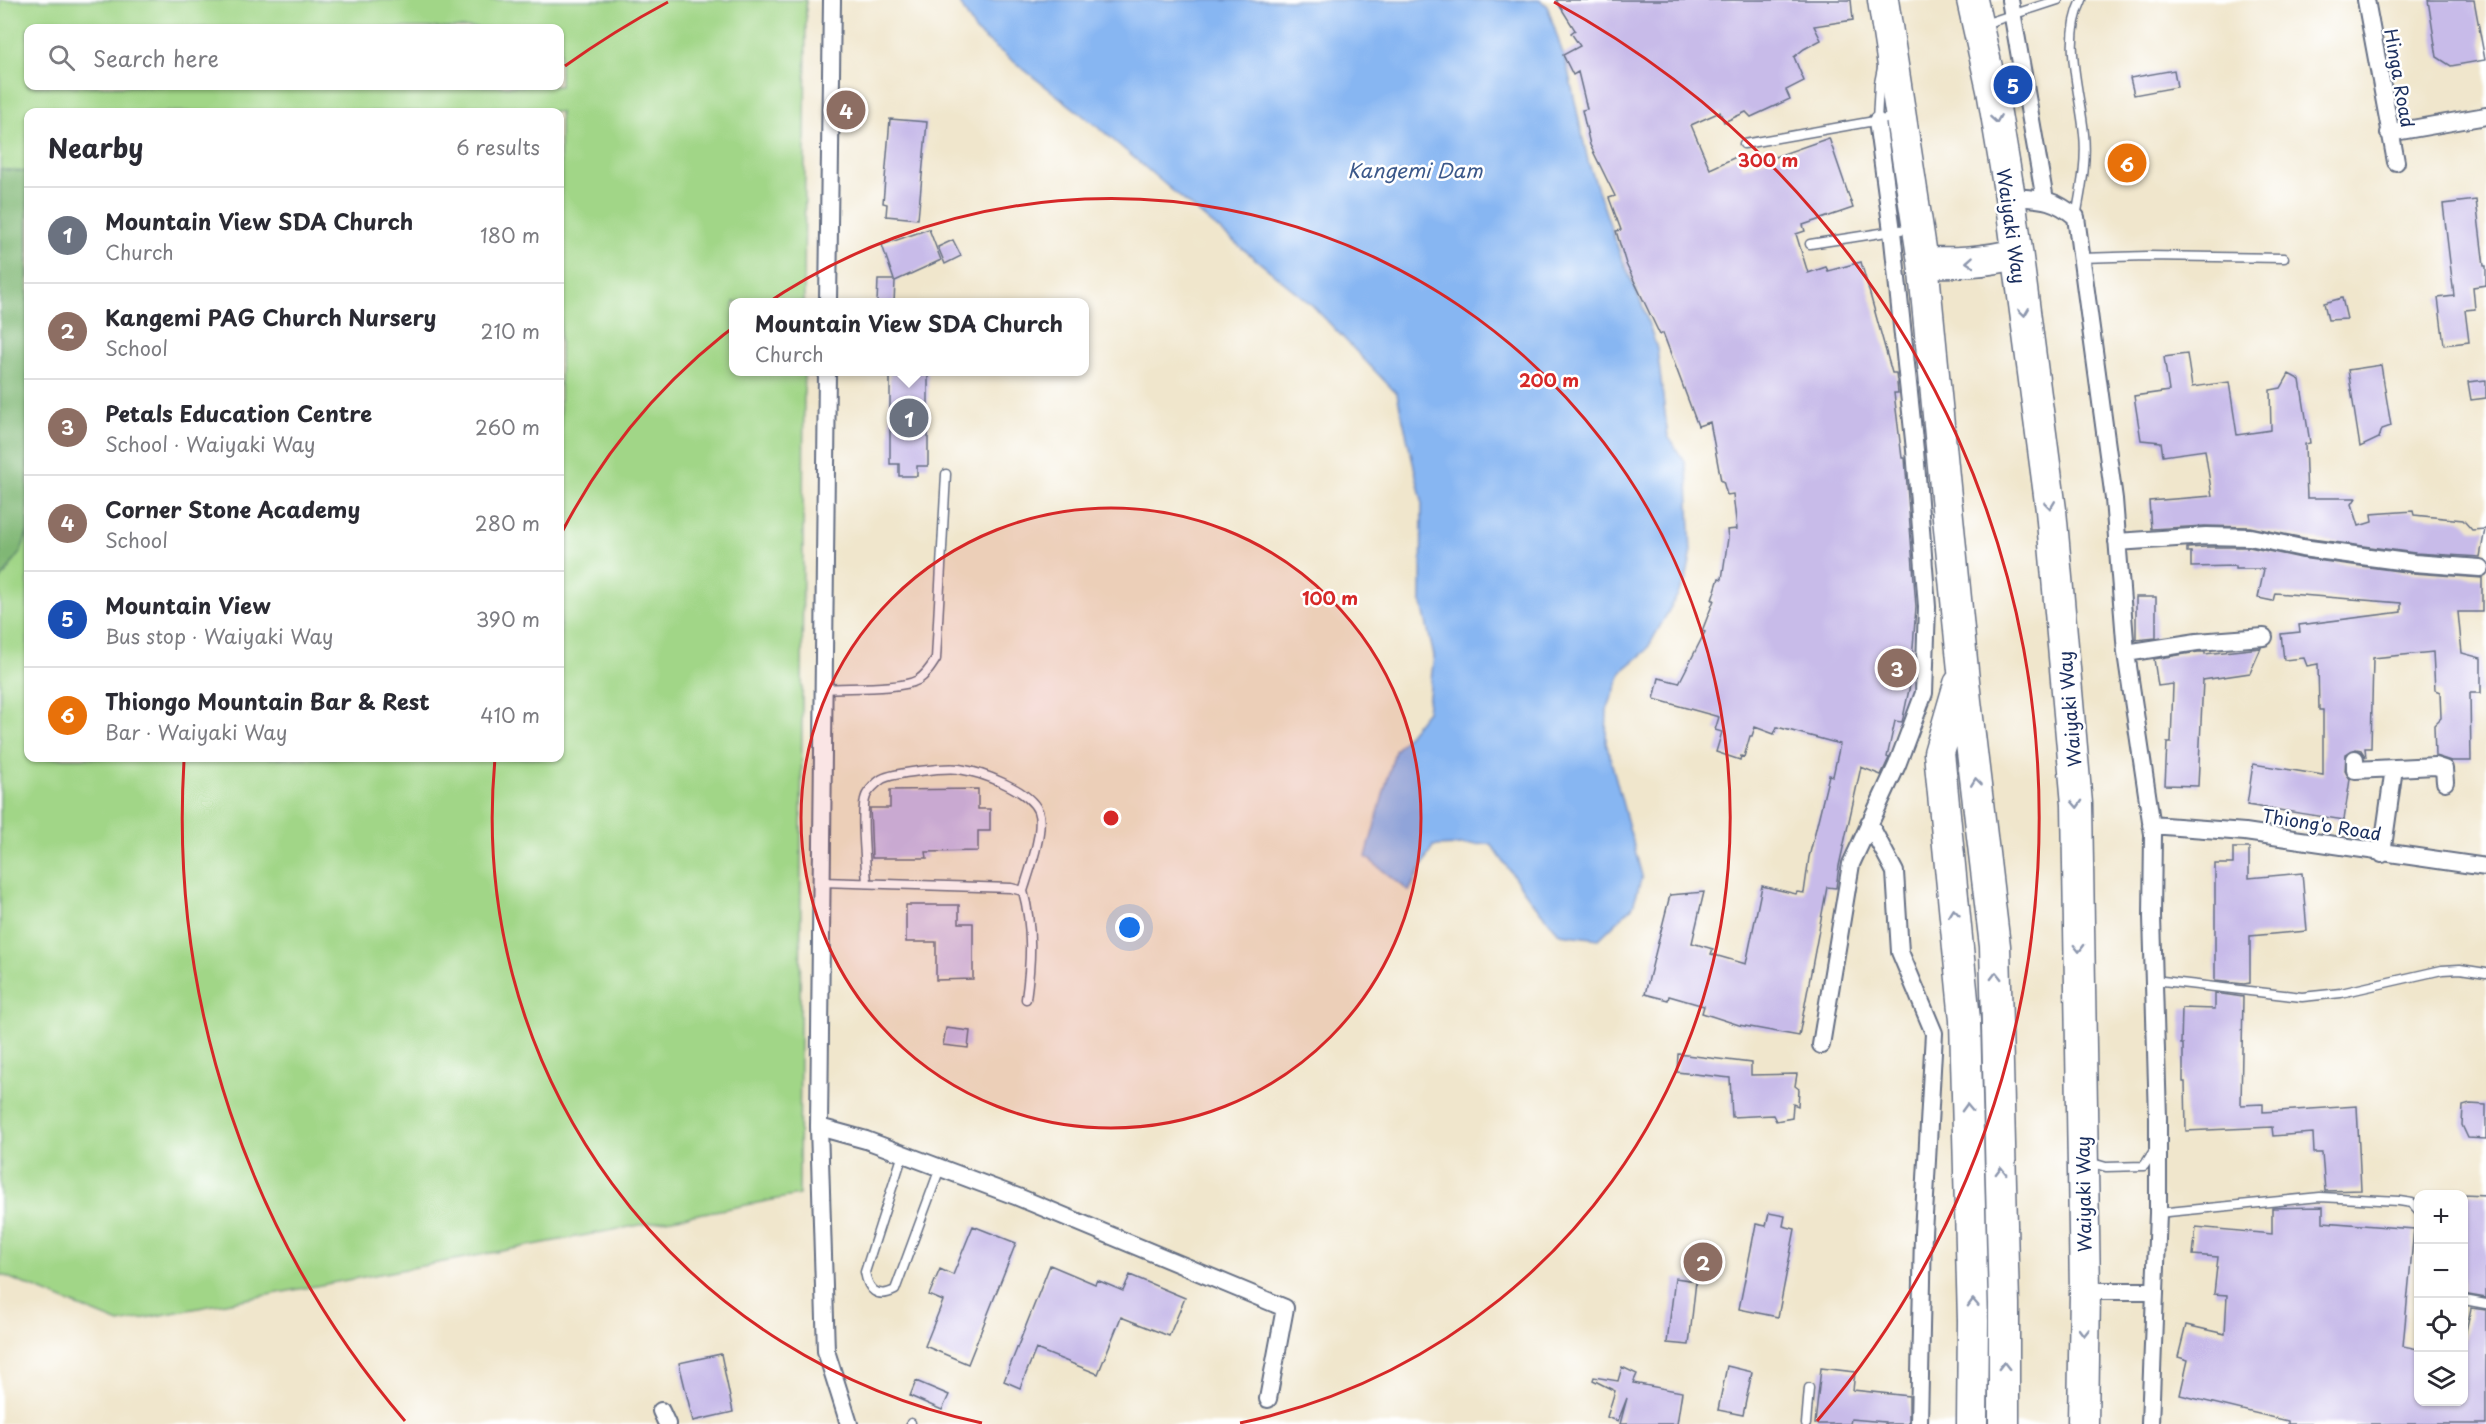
<!DOCTYPE html>
<meta charset="utf-8">
<style>
:root{--surface:#fff;--page:#f2f2f3;--text:#2b2b33;--muted:#7c7c81;--line:#e1e1e2;--accent:#1f6fb2}
body{margin:0;font-family:"Playpen Sans",sans-serif;background:var(--page);color:var(--text)}
.controls{position:absolute;right:18px;bottom:18px;display:grid;overflow:hidden;border-radius:12px;box-shadow:0 2px 4px #0004}
.controls button{width:54px;height:54px;display:grid;place-items:center;padding:0;border:0;border-bottom:2px solid var(--line);background:var(--surface);color:var(--text);font:30px sans-serif}
.you{position:absolute;left:1130px;top:928px;width:21px;height:21px;margin:-15px;border:4px solid #fff;border-radius:50%;background:#1a73e8;box-shadow:0 0 0 9px #1a73e833}
.badge{display:grid;place-items:center;width:39px;height:39px;border-radius:50%;background:var(--accent);color:#fff;font-size:20px;font-weight:700}
.pin{position:absolute;translate:-50% -50%;border:3px solid #fff;box-shadow:0 2px 6px #0006}
.popup{position:absolute;left:729px;top:298px;width:360px;height:78px;box-sizing:border-box;display:grid;place-content:center;border-radius:12px;background:var(--surface);filter:drop-shadow(0 2px 4px #0005);font-size:20px;white-space:nowrap;color:var(--muted)}
.popup b{font-size:22px;color:var(--text)}
.popup::after{content:'';position:absolute;left:50%;top:100%;margin-left:-12px;border:12px solid transparent;border-top-color:var(--surface)}
.list{margin:0;padding:0;list-style:none}
h2{display:flex;justify-content:space-between;align-items:center;height:78px;margin:0;padding:0 24px;font-size:26px}
h2 small{font-size:20px;font-weight:400;color:var(--muted)}
.list li{display:grid;grid-template-columns:39px 1fr auto;gap:18px;align-items:center;box-sizing:border-box;height:96px;padding:0 24px;border-top:2px solid var(--line)}
.list b{display:block;font-size:22px;white-space:nowrap}
.list p{margin:0;font-size:20px;white-space:nowrap;color:var(--muted)}
.list em{font-size:20px;font-style:normal;color:var(--muted)}
.icon{flex:none;width:33px;height:33px;fill:none;stroke:currentColor;stroke-width:2;stroke-linecap:round;stroke-linejoin:round}
.map{position:relative;flex:none;width:2486px;height:1424px;overflow:hidden}
.search{position:absolute;background:var(--surface);box-shadow:0 2px 4px #0004;left:24px;top:24px;width:540px;height:66px;display:flex;align-items:center;gap:15px;box-sizing:border-box;padding:0 21px;border-radius:12px;color:var(--muted);font-size:22px}
.panel{position:absolute;background:var(--surface);box-shadow:0 2px 4px #0004;left:24px;top:108px;width:540px;height:654px;border-radius:12px}
.map>svg:first-child{display:block}
</style>
<div class="map">
<svg width="2486" height="1424" viewBox="0 0 2486 1424">
<rect width="100%" height="100%" fill="#fff"/>
<filter id="ink" filterUnits="userSpaceOnUse"><feTurbulence type="fractalNoise" baseFrequency=".0167" numOctaves="2"/><feDisplacementMap in="SourceGraphic" scale="12" xChannelSelector="R" yChannelSelector="G"/><feConvolveMatrix kernelMatrix="1 2 1 2 8 2 1 2 1" color-interpolation-filters="sRGB"/></filter>
<filter id="wash" filterUnits="userSpaceOnUse"><feTurbulence type="fractalNoise" baseFrequency=".008" numOctaves="4" result="noise"/><feDisplacementMap in="SourceGraphic" scale="24" xChannelSelector="R" yChannelSelector="G"/><feGaussianBlur stdDeviation="1.35" result="paint"/><feColorMatrix in="noise" values="0 0 0 0 0 0 0 0 0 0 0 0 0 0 0 0 0 1.4 0 .05"/><feComposite in="paint" operator="in"/></filter>
<g filter="url(#wash)">
<rect width="100%" height="100%" fill="#f0e6cc"/>
<path fill="#a1d687" stroke="#5e8272" stroke-width="1.5" fill-rule="evenodd" d="M0 0H806L804 302H734V372H804L799 1195 119 1323 0 1274ZM28 28H560V86H28ZM28 112H560V758H28Z"/>
<path fill="#80b774" stroke="#4e7369" stroke-width="1.5" d="M0 169 28 172V531L21 551 0 581Z"/>
<path fill="#87b6f2" stroke="#5172a8" stroke-width="1.5" d="M958 0H1539L1547 5 1568 70 1588 161 1620 254 1643 307 1657 349 1668 437 1685 462 1688 481 1691 556 1686 580 1646 651 1622 671 1607 710 1606 742 1642 876 1633 906 1599 939 1560 934 1530 899 1491 844 1433 846 1409 891 1366 857 1395 751 1427 711 1434 656 1421 600 1422 501 1397 394 1312 305 1195 210 1104 132 976 32Z"/>
<g id="blocks">
<path fill="#c8bbe9" d="M1556 0H1851L1853 20 1814 26 1821 40 1804 49 1794 57 1804 81 1786 90 1790 99 1751 117 1746 112 1724 122 1720 112 1691 125 1710 169 1738 156 1743 168 1829 138 1853 208 1803 225 1805 231 1796 234 1808 273 1826 267 1828 271 1861 262 1892 373H1896L1898 393H1894L1902 458H1905L1916 607 1912 661H1915L1914 666 1903 718 1902 722 1895 721 1887 757 1889 758 1881 775 1861 767 1839 866 1836 888 1827 887 1799 1036 1739 1025 1702 1013 1704 1006 1669 996 1668 1000 1645 994 1670 895 1704 892 1692 943 1713 949 1711 954 1746 964 1762 886 1796 894 1797 892 1804 893 1809 857 1829 775 1833 776 1840 744 1777 727 1774 734 1755 727 1752 736H1750L1744 757 1741 756 1740 760 1716 752 1722 732 1715 730 1719 717 1654 699 1659 678 1679 683 1705 632 1702 631 1714 600H1712L1719 578 1722 579 1728 538 1727 530 1737 529 1733 494 1727 495 1723 481H1721L1710 422 1698 426 1663 333 1660 335 1626 264 1616 231 1621 230 1609 198 1615 196 1590 145 1582 110 1587 109 1578 72 1573 75 1563 55 1580 46 1571 33 1575 30Z
M2428 0H2474L2485 60 2451 66 2437 57Z
M2174 70 2177 87 2134 95 2130 78Z
M890 119 927 122 918 219 886 216 887 204 883 203Z
M2476 200 2484 266H2486V285L2473 287 2475 309 2465 310 2469 342 2444 345 2438 298 2454 296 2443 204Z
M929 229 941 260 895 281 894 303H877L878 280H894L882 245Z
M953 240 961 256 945 264 938 247Z
M2342 298 2347 319 2328 320 2324 303Z
M2187 354 2192 387 2229 382 2237 435 2271 430 2270 390 2281 388 2289 374 2300 380 2310 443 2305 444 2307 498H2356L2352 504 2359 526 2372 522 2371 514 2413 511 2414 515 2463 520 2472 530 2485 529 2480 557 2415 553 2304 538 2250 527 2205 526 2151 529 2149 501 2212 496 2205 450 2163 456 2161 442 2141 440 2134 396 2169 391 2164 357Z
M2381 365 2391 426 2382 429 2379 438 2360 447 2348 370Z
M890 372H928V466H917V476H899V464H890Z
M2486 380V398L2471 400 2468 382Z
M2206 547H2249L2301 558 2413 573 2482 578V612H2458L2462 653 2481 658V693H2470L2471 761H2451L2435 756 2434 725 2441 718 2440 692 2435 690 2433 652 2373 658 2371 748H2365L2366 758 2361 750 2356 749 2346 754 2345 771 2350 779 2344 820 2247 805 2253 764 2323 775V710H2319L2318 664 2307 666 2304 658 2284 660 2281 634 2300 632 2299 625 2401 612V603L2275 593 2273 601 2258 598 2264 569H2235V566L2191 567V552H2187V548Z
M2136 597H2156V638L2136 640Z
M2261 648 2250 673 2203 680 2198 786 2165 785 2167 743H2171L2173 684 2158 686 2154 659 2198 652H2205V654Z
M978 789V809H990V831H978V851L926 852 927 858H872L870 808H890V790Z
M2233 848H2249V878L2302 873 2307 931 2250 936V983L2244 984 2215 981V864H2233Z
M906 905H959V923H973V979L936 980V942H906Z
M2215 993 2243 997 2241 1105 2263 1104V1112L2357 1106 2361 1190 2325 1191 2322 1153H2314L2313 1133 2273 1136 2272 1127 2186 1131 2185 1082H2183V1044H2181L2182 1008 2215 1009Z
M946 1028 970 1031 968 1048 943 1045Z
M1678 1054 1751 1063V1075L1797 1074 1795 1086 1799 1089 1798 1106 1793 1104 1792 1118 1776 1121 1773 1115 1732 1117 1730 1078 1677 1072Z
M2470 1104 2486 1105V1139L2468 1138 2462 1125 2463 1106Z
M2463 1194 2486 1195V1298L2463 1294Z
M2323 1207V1222L2414 1229 2403 1346 2418 1349V1401H2463V1345L2471 1308 2486 1310V1424H2288V1421L2180 1395 2188 1360 2178 1357 2186 1325 2225 1334 2227 1295 2214 1294 2218 1257 2193 1255 2196 1227 2272 1234V1208Z
M1769 1213 1785 1216 1783 1226 1795 1229 1778 1317 1739 1309 1756 1224 1766 1226Z
M973 1226 1016 1243 968 1364 925 1346 943 1301 929 1295 940 1269 953 1275Z
M1050 1265 1095 1284 1097 1280 1123 1291 1130 1275 1185 1298 1169 1336 1121 1317 1098 1374 1036 1349 1020 1388 1004 1381Z
M1675 1278 1696 1281 1689 1345 1667 1343Z
M721 1354 733 1412 693 1421 679 1363Z
M1727 1366 1752 1372 1743 1415 1718 1410Z
M1622 1367 1637 1374 1633 1383 1682 1392 1677 1424H1620L1627 1398 1618 1421 1607 1417 1615 1391 1593 1380 1594 1377 1618 1381Z
M1821 1368 1855 1372 1853 1390 1909 1396V1424H1885V1422L1851 1419 1850 1424H1815Z
M916 1381 949 1395 942 1410 910 1396Z"/>
</g>
</g>
<g filter="url(#ink)">
<use href="#blocks" fill-opacity="0" stroke="#666f84" stroke-width="1.5"/>
<g fill="none" stroke-linecap="round" stroke-linejoin="round">
<g stroke="#666f84" stroke-width="11">
<path id="lane" d="M1984 24 2058 0
M1877 121 1879 83 1882 68
M1744 144 1897 117
M2076 217C2081 189 2087 162 2084 134 2080 90 2062 42 2082 0
M1810 244 1913 228
M2081 258 2147 256 2284 258
M824 689C847 687 899 690 918 680 926 675 931 667 936 659L946 474
M822 882 1011 888 1023 891C1033 927 1031 963 1026 999
M867 883C866 865 860 810 866 796 868 791 877 782 882 779 893 773 945 767 959 769 980 772 1029 789 1038 811 1045 829 1029 872 1023 891
M2154 980 2302 997 2341 993 2442 970 2460 969 2486 973
M903 1154 865 1272C868 1290 877 1299 895 1290L940 1168
M2089 1162 2106 1167 2144 1166 2155 1149
M2158 1213 2320 1197 2399 1201 2412 1203 2418 1210
M2464 1300 2486 1304
M911 1423V1424
M1806 1424 1809 1388"/>
</g>
<g stroke="#666f84" stroke-width="20">
<path id="street" d="M2010 0 2045 200
M2366 0 2396 162
M2389 133 2486 116
M2010 197C2039 199 2052 197 2076 217L2114 499 2126 653 2153 834 2152 917 2158 1118V1213L2150 1424
M828 302 832 0
M827 372 819 1127 826 1351 849 1424
M2117 542 2206 536 2250 537 2302 548 2414 563 2480 568
M2126 653 2197 642 2264 637
M2355 759V770L2435 766 2444 769 2445 782
M1869 823 1895 872 1900 952 1934 1033 1923 1233 1919 1424
M2151 825 2245 832 2486 867
M2382 854 2394 768
M1821 1045 1851 864 1897 765 1924 693 1927 607 1915 450 1892 231 1877 121
M819 1127 866 1140 1018 1197 1285 1308 1268 1399
M2085 1291H2154
M661 1411 667 1424"/>
</g>
<g stroke="#666f84" stroke-width="33">
<path id="highway" d="M1883 0 1923 262 1966 701 1995 946 2004 1304V1424
M1972 0 1992 90 2010 197 2051 510 2077 804 2085 1291 2083 1424
M1923 262C1956 263 1984 262 2016 254
M1959 684 1939 753 1965 1020 1973 1321 1972 1424"/>
</g>
<use href="#lane" stroke="#fff" stroke-width="8"/>
<use href="#street" stroke="#fff" stroke-width="16"/>
<use href="#highway" stroke="#fff" stroke-width="30"/>
</g>
<defs><path id="oneway-chevron" d="M-2-3.5L2.5 0L-2 3.5" fill="none" stroke-width="1.6" stroke-linecap="round" stroke-linejoin="round" transform="scale(1.5)"/></defs>
<g stroke="#8d97ae">
<use href="#oneway-chevron" transform="translate(1996 119) rotate(81)"/>
<use href="#oneway-chevron" transform="translate(1970 262) rotate(176)"/>
<use href="#oneway-chevron" transform="translate(2024 312) rotate(82)"/>
<use href="#oneway-chevron" transform="translate(2050 505) rotate(83)"/>
<use href="#oneway-chevron" transform="translate(1976 782) rotate(-97)"/>
<use href="#oneway-chevron" transform="translate(2077 804) rotate(87)"/>
<use href="#oneway-chevron" transform="translate(1954 913) rotate(-96)"/>
<use href="#oneway-chevron" transform="translate(2079 948) rotate(89)"/>
<use href="#oneway-chevron" transform="translate(1996 976) rotate(-91)"/>
<use href="#oneway-chevron" transform="translate(1967 1108) rotate(-92)"/>
<use href="#oneway-chevron" transform="translate(2001 1171) rotate(-91)"/>
<use href="#oneway-chevron" transform="translate(1973 1303) rotate(-92)"/>
<use href="#oneway-chevron" transform="translate(2084 1332) rotate(91)"/>
<use href="#oneway-chevron" transform="translate(2004 1366) rotate(-90)"/>
</g>
</g>
<circle cx="1111" cy="818" r="310" fill="#d62828" fill-opacity=".12"/>
<g fill="none" stroke="#d62828" stroke-width="3">
<circle cx="1111" cy="818" r="310"/>
<path d="M982 1423A619 619 0 0 1 495 759M562 532A619 619 0 1 1 1240 1423"/>
<path d="M405 1421A929 929 0 0 1 184 761M565 66A929 929 0 0 1 668 2M1554 2A929 929 0 0 1 1817 1421"/>
</g>
<g text-anchor="middle" dominant-baseline="central" stroke-width="5" stroke-linejoin="round" paint-order="stroke">
<g font-size="18" fill="#1b2f5e" stroke="#fff">
<text transform="translate(2400 78) rotate(80)">Hinga Road</text>
<text transform="translate(2012 226) rotate(82)">Waiyaki Way</text>
<text transform="translate(2069 709) rotate(-95)">Waiyaki Way</text>
<text transform="translate(2322 824) rotate(9)">Thiong'o Road</text>
<text transform="translate(2083 1194) rotate(-91)">Waiyaki Way</text>
</g>
<g font-size="20" font-style="italic" fill="#3b588a" stroke="#fff">
<text x="1415" y="170">Kangemi Dam</text>
</g>
</g>
<circle cx="1111" cy="818" r="9" fill="#d62828" stroke="#fff" stroke-width="3"/>
<g font-size="18" text-anchor="middle" font-weight="bold" fill="#d62828" stroke="#fff" stroke-width="5" stroke-linejoin="round" paint-order="stroke">
<text x="1768" y="167">300 m</text>
<text x="1549" y="387">200 m</text>
<text x="1330" y="605">100 m</text>
</g>
</svg>
<div class="controls">
<button>+</button>
<button>−</button>
<button><svg class="icon" aria-label="locate" viewBox="0 0 24 24"><circle cx="12" cy="12" r="6"/><path d="M12 2v4M12 18v4M2 12h4M18 12h4"/></svg></button>
<button><svg class="icon" aria-label="layers" viewBox="0 0 24 24"><path d="M12 4l9 5-9 5-9-5zM3 14l9 5 9-5"/></svg></button>
</div>
<div class="you"></div>
<div class="pin badge" style="left:909px;top:418px;background:#6b7280">1</div>
<div class="popup"><b>Mountain View SDA Church</b>Church</div>
<div class="pin badge" style="left:1703px;top:1262px;background:#8d6e63">2</div>
<div class="pin badge" style="left:1897px;top:668px;background:#8d6e63">3</div>
<div class="pin badge" style="left:846px;top:110px;background:#8d6e63">4</div>
<div class="pin badge" style="left:2013px;top:85px;background:#1a4fb4">5</div>
<div class="pin badge" style="left:2127px;top:163px;background:#e8710a">6</div>
<div class="search"><svg class="icon" aria-label="search" viewBox="0 0 24 24"><circle cx="10" cy="10" r="6"/><path d="M15 15l6 6"/></svg>Search here</div>
<section class="panel">
<h2>Nearby<small>6 results</small></h2>
<ul class="list">
<li><span class="badge" style="background:#6b7280">1</span><div><b>Mountain View SDA Church</b><p>Church</p></div><em>180 m</em></li>
<li><span class="badge" style="background:#8d6e63">2</span><div><b>Kangemi PAG Church Nursery</b><p>School</p></div><em>210 m</em></li>
<li><span class="badge" style="background:#8d6e63">3</span><div><b>Petals Education Centre</b><p>School · Waiyaki Way</p></div><em>260 m</em></li>
<li><span class="badge" style="background:#8d6e63">4</span><div><b>Corner Stone Academy</b><p>School</p></div><em>280 m</em></li>
<li><span class="badge" style="background:#1a4fb4">5</span><div><b>Mountain View</b><p>Bus stop · Waiyaki Way</p></div><em>390 m</em></li>
<li><span class="badge" style="background:#e8710a">6</span><div><b>Thiongo Mountain Bar &amp; Rest</b><p>Bar · Waiyaki Way</p></div><em>410 m</em></li>
</ul>
</section>
</div>
